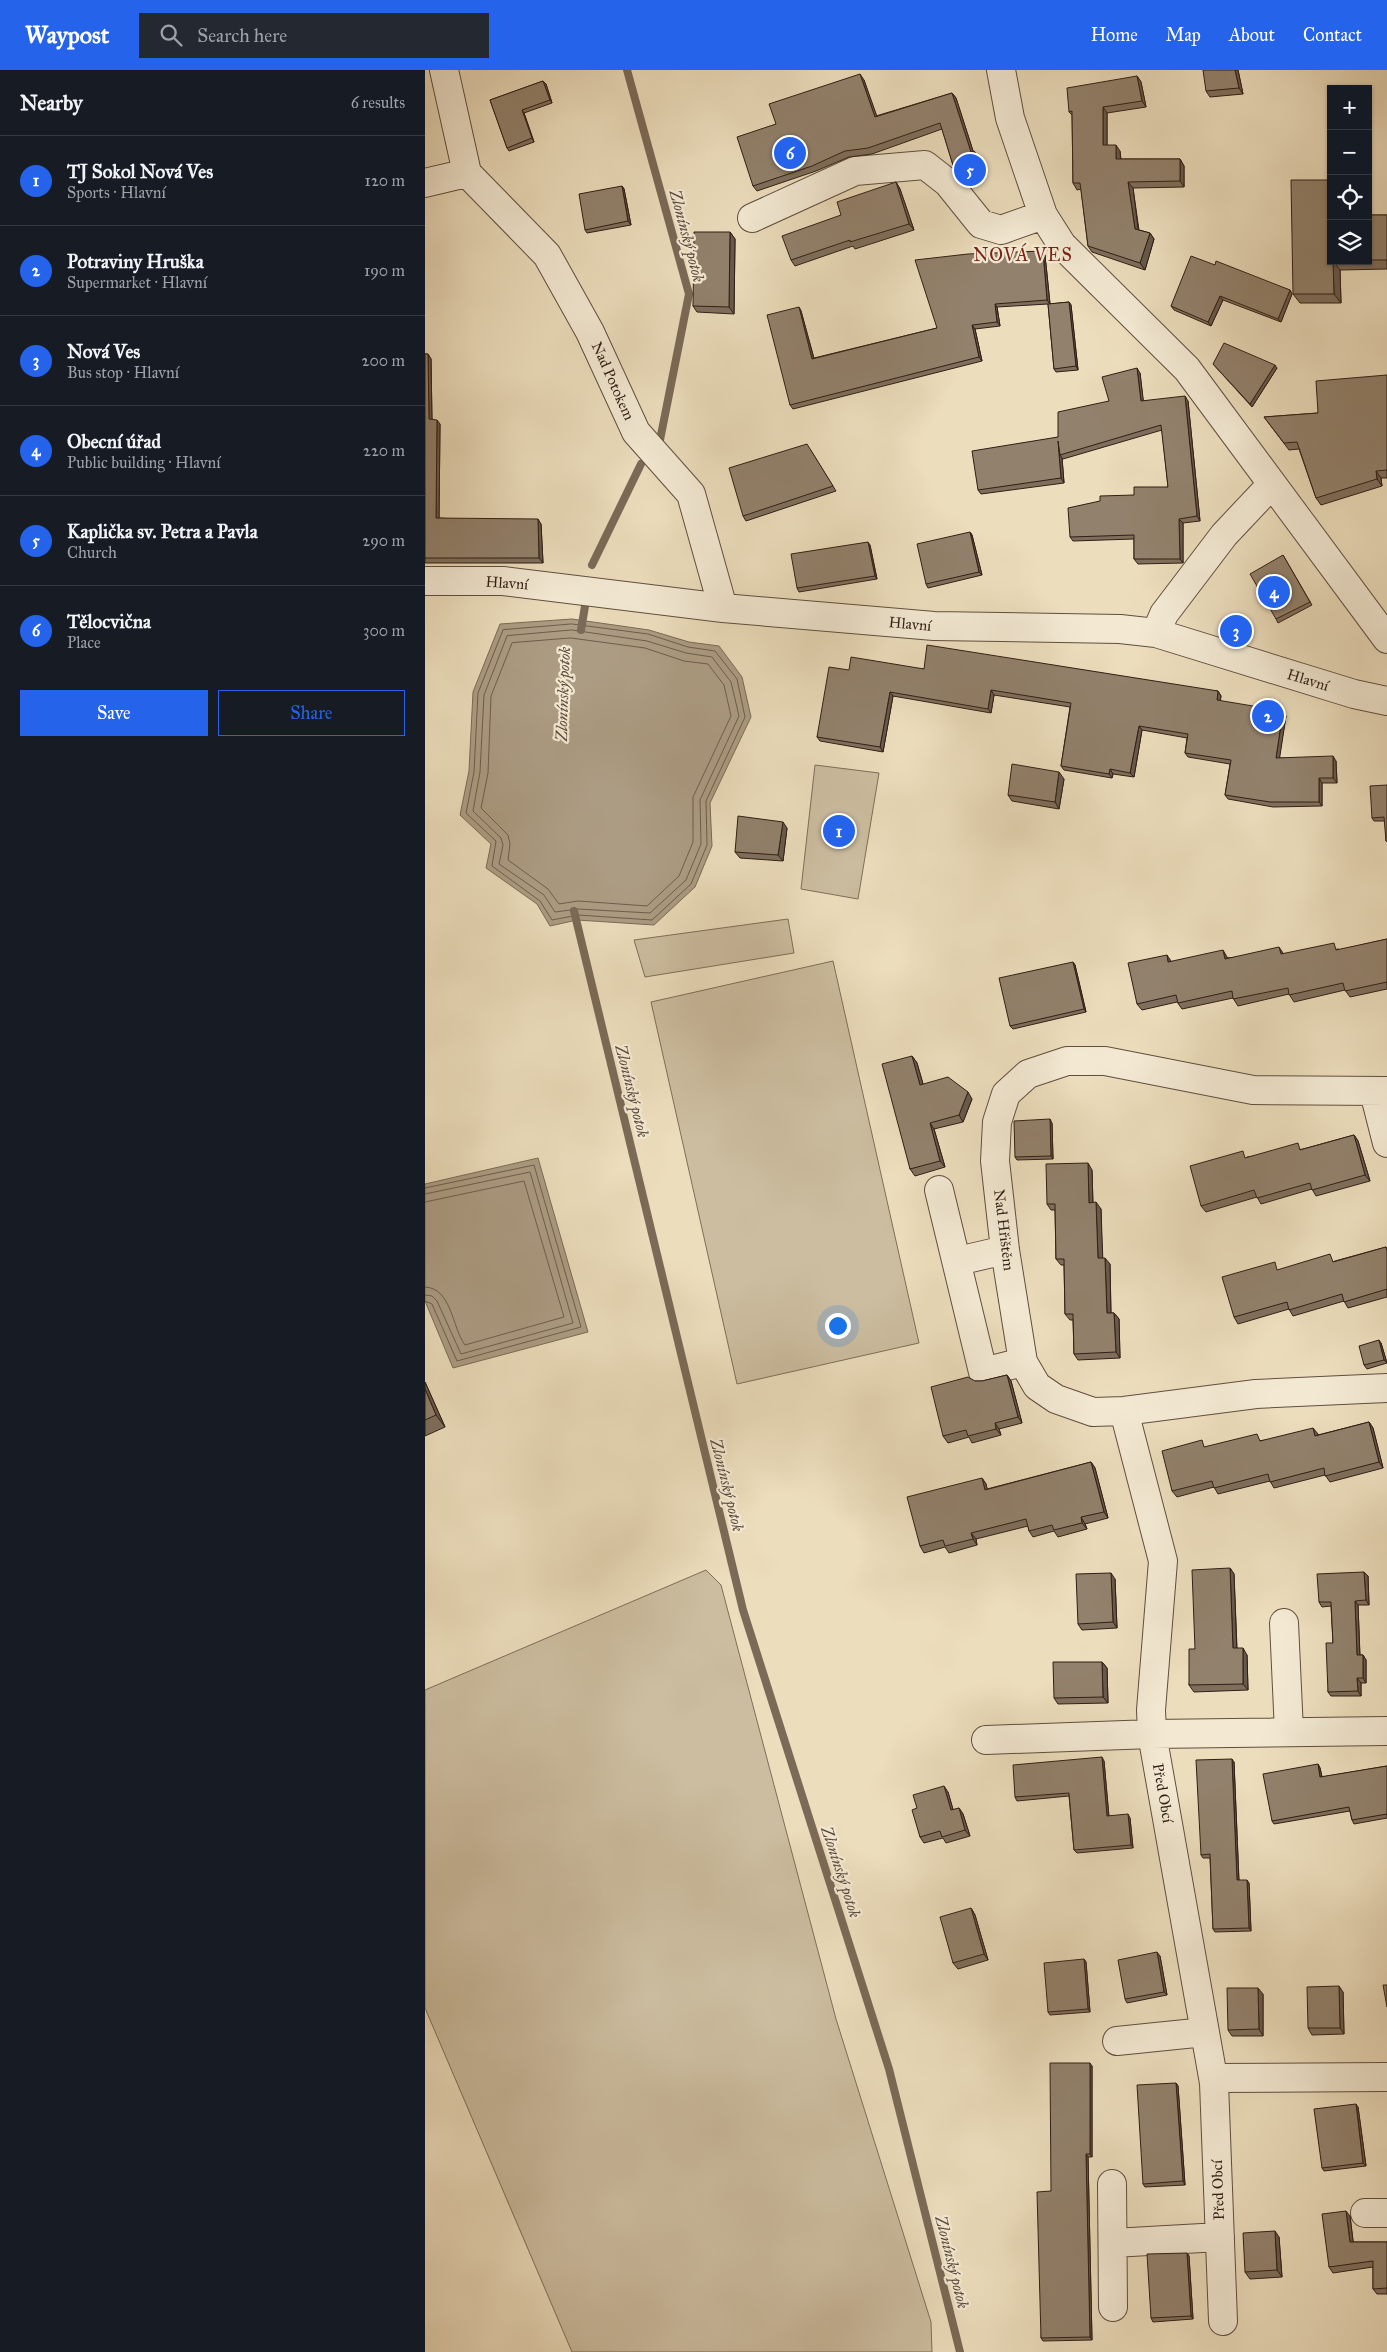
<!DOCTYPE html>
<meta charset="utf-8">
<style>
:root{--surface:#171b24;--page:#242831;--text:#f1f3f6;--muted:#9ea1a6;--line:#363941;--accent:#2563eb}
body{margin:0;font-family:"IM FELL Great Primer",serif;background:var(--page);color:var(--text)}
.controls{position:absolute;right:15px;top:15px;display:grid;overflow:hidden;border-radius:0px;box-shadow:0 1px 4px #0004}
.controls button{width:45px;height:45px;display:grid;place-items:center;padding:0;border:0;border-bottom:1px solid var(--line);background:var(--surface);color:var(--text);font:25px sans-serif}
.you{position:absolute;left:412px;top:1255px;width:18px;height:18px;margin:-12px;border:4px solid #fff;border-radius:50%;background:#1a73e8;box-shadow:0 0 0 8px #1a73e833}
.badge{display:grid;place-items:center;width:32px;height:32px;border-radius:50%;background:var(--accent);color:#fff;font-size:16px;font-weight:700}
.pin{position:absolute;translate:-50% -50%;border:2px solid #fff;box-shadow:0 1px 5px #0006}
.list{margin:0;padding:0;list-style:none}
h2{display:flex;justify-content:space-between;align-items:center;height:65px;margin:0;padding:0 20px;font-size:21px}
h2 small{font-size:16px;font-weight:400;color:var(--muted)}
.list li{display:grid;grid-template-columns:32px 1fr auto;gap:15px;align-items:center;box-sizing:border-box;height:90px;padding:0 20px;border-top:1px solid var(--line)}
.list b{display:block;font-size:19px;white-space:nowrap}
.list p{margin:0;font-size:16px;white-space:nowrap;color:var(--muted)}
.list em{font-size:16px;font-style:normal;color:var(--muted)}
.actions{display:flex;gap:10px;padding:15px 20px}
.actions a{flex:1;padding:11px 0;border:1px solid var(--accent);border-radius:0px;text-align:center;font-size:18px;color:var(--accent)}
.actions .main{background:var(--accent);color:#fff}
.icon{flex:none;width:28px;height:28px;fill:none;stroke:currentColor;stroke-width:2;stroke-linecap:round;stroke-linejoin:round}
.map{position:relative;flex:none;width:962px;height:2282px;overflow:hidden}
header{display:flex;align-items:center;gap:30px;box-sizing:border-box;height:70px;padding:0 25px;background:var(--accent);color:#fff}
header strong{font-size:24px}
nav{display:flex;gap:28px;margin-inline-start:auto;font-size:18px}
.search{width:350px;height:45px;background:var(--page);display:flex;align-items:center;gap:12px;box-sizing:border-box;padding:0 18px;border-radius:0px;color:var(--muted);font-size:19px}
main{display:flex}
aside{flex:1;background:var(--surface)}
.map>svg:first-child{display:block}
</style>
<header>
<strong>Waypost</strong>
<div class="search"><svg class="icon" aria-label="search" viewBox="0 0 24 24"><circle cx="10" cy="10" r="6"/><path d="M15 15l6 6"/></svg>Search here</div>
<nav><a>Home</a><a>Map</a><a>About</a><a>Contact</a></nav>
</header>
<main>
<aside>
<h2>Nearby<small>6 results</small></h2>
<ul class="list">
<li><span class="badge">1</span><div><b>TJ Sokol Nová Ves</b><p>Sports · Hlavní</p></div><em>120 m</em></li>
<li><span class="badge">2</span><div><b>Potraviny Hruška</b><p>Supermarket · Hlavní</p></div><em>190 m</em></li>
<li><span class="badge">3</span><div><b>Nová Ves</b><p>Bus stop · Hlavní</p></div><em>200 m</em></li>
<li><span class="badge">4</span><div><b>Obecní úřad</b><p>Public building · Hlavní</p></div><em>220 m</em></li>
<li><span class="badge">5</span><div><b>Kaplička sv. Petra a Pavla</b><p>Church</p></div><em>290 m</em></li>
<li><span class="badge">6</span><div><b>Tělocvična</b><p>Place</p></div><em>300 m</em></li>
</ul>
<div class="actions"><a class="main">Save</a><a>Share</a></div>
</aside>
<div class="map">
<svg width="962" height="2282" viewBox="0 0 962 2282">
<rect width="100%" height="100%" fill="#ecddbc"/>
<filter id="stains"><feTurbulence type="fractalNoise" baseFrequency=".004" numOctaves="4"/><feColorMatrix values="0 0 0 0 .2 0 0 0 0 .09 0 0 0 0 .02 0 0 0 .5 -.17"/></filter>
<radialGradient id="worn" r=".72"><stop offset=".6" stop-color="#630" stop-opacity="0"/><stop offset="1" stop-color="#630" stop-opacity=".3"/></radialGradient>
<path fill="#ccbda0" stroke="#7e6e5a" d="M390 695 454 703 433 829 376 819Z
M363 849 369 883 220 907 209 870Z
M408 891 494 1273 312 1314 226 932Z
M281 1500 296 1515 411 1949 506 2252 507 2282H147L0 1938V1620Z"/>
<path fill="#ac9c83" stroke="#7b6a57" d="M147 549 224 560 264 572 294 576 317 607 326 647 285 733 287 776 270 817 229 855 152 850 125 856 112 834 61 798 66 774 35 745 44 701 48 622 75 554Z
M113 1088 163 1262 28 1298 0 1231V1114Z"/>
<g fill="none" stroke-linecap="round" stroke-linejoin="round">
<path stroke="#6e5d4c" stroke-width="1" d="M147 554 223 564 263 577 290 581 312 609 320 647 281 731 282 775 266 814 227 850 153 845 127 850 115 831 67 796 71 771 41 743 49 702 53 623 78 560Z
M147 560 222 571 261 583 287 587 306 612 314 646 275 730 276 774 261 810 225 843 153 839 130 842 119 825 74 794 78 775 76 768 48 741 55 702 59 625 82 566Z
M146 568 220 578 259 591 283 594 299 615 306 646 268 727V772L254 806 222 836 153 831 134 834 123 819 83 790 85 774 83 765 56 738 63 703 66 626 87 573Z
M0 1118 109 1095 156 1257 32 1291 7 1234 0 1231
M0 1124 105 1102 148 1253 36 1284 12 1231 7 1226 0 1225
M0 1132 99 1111 139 1247 40 1275C27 1258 27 1218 0 1217"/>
<path stroke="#7b6a57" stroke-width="8" d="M202 0 264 224 235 370
M167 495 216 394
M156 560 160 536
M149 841 318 1540 464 1999 535 2282"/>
<g stroke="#604e3f" stroke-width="30">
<path id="minor" d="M19 0 42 103 122 185 165 262 211 362 266 424 298 538
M576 0 585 48 618 145 637 175 762 299 962 569
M0 113 42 103
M327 148 430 101 500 95 523 113 556 154 576 160 618 145
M0 511H78L298 538 509 556 695 559 731 563 929 624 962 631
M731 563 739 544 799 465 847 414
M962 1021 828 1020 680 991H642L603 1004 581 1024 572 1052 570 1091 580 1180 598 1292 612 1316 631 1329 668 1342 699 1341 831 1324 962 1318
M949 1022 962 1073
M514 1120 558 1302 598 1292
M533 1191 580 1180
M859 1553 864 1662
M561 1670 727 1664 726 1640 738 1491 699 1341
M692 1971 780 1962
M789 2013 791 2008 962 2007
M687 2114 688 2237
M940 2143H962
M688 2173 795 2167
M798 2251 789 2013 727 1664 962 1661"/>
</g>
<use href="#minor" stroke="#f3e9d3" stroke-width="28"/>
</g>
<path fill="#7e6f5d" stroke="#311e15" d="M813 0 818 24 785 27 781 21Z
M712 6 716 12 721 37 682 43V75L695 81 696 89H755L759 96V117L708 118 714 160 725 163 729 169 720 200 667 182 663 176 656 119 652 120 648 113 647 45 644 42Z
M439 10 451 46 527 23 531 28 548 81 553 86 559 107 542 112 528 95 517 59 447 84 424 87 391 101 332 121 328 116 351 54Z
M118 11 121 14 127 33 99 43 109 72 84 81 82 78 65 30Z
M471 112 475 119 489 160 430 179 428 176 370 196 366 190 416 145Z
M197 116 199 119 206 155 162 163 160 160Z
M943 145H962V199L915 200 916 233H875L868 224 906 191H943Z
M305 162 310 169 309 244 272 242 268 236Z
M620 185 625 234 644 232 646 235 653 300 631 302 629 299 623 234 572 237 575 256 550 259 557 291 368 339 365 335 374 237 376 241 389 288 512 258Z
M790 195 865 220 867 224 856 252 798 230 786 256 749 240 746 236Z
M0 284H3L6 289 7 349 15 354 14 448 116 454 118 493H0Z
M788 294 852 298 827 337Z
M715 303 718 331H763L775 451 758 453V493L713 494 709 489V469L648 471 645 467 709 425 743 417 737 360 638 389 637 388 639 413 556 424 553 420 633 367 684 331Z
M962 305V408H956L957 416 896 435 891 428 874 379 864 380 839 347 893 343Z
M385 379 411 421 321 451 318 446Z
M545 462 547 465 557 505 503 518 501 514Z
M445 475 452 509 374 522 372 518Z
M858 485 887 535 853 553 851 549Z
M499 599 793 621 796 626 795 631 861 646 854 688 911 691 912 713H897V736L848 737 803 729 800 725 805 694 763 687 760 683 762 668 717 660 709 707 688 704 687 708 639 700 636 696 645 637 569 625 566 643 468 626 458 682 395 671 392 667 424 600Z
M639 709 634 739 587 731 583 725Z
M962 715V772L961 771 960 751H949L947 748Z
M362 758 358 791 315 788 310 782Z
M962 869V919L925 927 920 920 869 932 864 924 813 936 808 928 757 939 752 932 717 940 712 934 746 891V892L802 887V888L858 883V884L914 879V880Z
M648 892 650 895 661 942 588 959 585 956Z
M487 986 492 993 498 1014 547 1029 538 1052 509 1059 520 1097 490 1106 485 1099Z
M627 1053 628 1089 592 1090 590 1087Z
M929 1065 933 1071 945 1111 891 1126 887 1119 836 1134 832 1127 781 1142 776 1136 822 1087 878 1079Z
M667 1100 668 1133 676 1139 677 1188 685 1194 686 1243H689L694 1249 695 1288 653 1290 649 1284 648 1250H645L640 1244 639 1195H636L631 1189 630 1140H626L622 1134Z
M961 1177 962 1178V1227L923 1238 919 1231 868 1246 864 1239 813 1254 809 1247 910 1191Z
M956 1273 962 1293 942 1299 939 1295Z
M582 1305 586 1311 597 1353 574 1359 576 1365 547 1373 544 1367 523 1373 518 1366 550 1311H557Z
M0 1312 20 1357 0 1366Z
M944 1352 948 1358 958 1398 905 1412 900 1405 849 1418 845 1411 793 1424 789 1417 752 1427 747 1421 781 1377 893 1364V1365Z
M666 1392 670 1398 683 1448 660 1454 662 1459 633 1467 629 1461 608 1467 604 1461 603 1456 551 1469 552 1475 524 1483 520 1477 499 1483 495 1476 557 1408 561 1414 562 1419Z
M805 1498 809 1504 812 1578 822 1585 823 1620 769 1622 764 1615 770 1579Z
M939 1502 943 1506 944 1535H933L935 1585H938L941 1590V1613H936V1626H906L903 1622 908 1573 906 1536 897 1537 894 1532Z
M690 1509 692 1558 657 1560 653 1554Z
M677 1592 682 1598 683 1633 633 1634 629 1628Z
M679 1691 684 1746 705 1748 708 1778 652 1783 649 1780 644 1726 592 1731 590 1727Z
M809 1692 814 1810 824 1813 826 1861 790 1862 788 1859 785 1788H778L776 1785Z
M893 1694 895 1698 897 1707 962 1696V1748L929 1754 927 1750 925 1741 849 1754 847 1751Z
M523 1722 528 1740 534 1738 538 1744 545 1766 521 1773 518 1768 499 1773 495 1767 492 1738Z
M546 1838 550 1845 563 1890 533 1899 528 1893Z
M735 1886 742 1925 702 1933 700 1929Z
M659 1889 661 1892 665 1942 625 1945 623 1942Z
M918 1922 919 1964 887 1965 883 1958Z
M838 1924V1966H807L803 1960Z
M667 1996V2087H663L667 2270 618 2271 616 2268 626 2121Z
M751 2013 753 2016 760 2115 720 2117 718 2114Z
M933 2037 941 2096 899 2101 897 2098Z
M925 2146 928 2172H962V2224H952L948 2219V2197L908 2203 904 2197Z
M854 2167 857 2207 825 2209 820 2202Z
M762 2183 764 2186 768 2249 728 2252 726 2248Z"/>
<path fill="#665a4c" stroke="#311e15" d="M810 0H813L818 24 814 18Z
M435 4 439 10 454 52 450 47Z
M712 6 716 12 721 37 717 31Z
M118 11 121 14 127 33 125 30Z
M527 23 531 28 550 87 546 82Z
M678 37 682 43V81L678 75Z
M97 40 99 43 109 72 107 68Z
M691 75 695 81 696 95 691 89Z
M549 81 553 86 559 107 555 101Z
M755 89 759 96V117L755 111Z
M471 112 475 119 489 160 484 154Z
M703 112 708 118 714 166 710 159Z
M197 116 199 119 206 155 203 151Z
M305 162 310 169 309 244 304 237Z
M725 163 729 169 720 200 715 193Z
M618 181 620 185 625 234 622 230Z
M908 191 915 200 916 233 909 224Z
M865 220 867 224 856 252 853 249Z
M795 226 798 230 786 256 783 252Z
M644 232 646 235 653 300 651 296Z
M570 234 572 237 575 256 572 252Z
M374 237 376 241 390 293 387 289Z
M547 255 550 259 557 291 554 287Z
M3 284 6 289 7 354 4 349Z
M850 295 852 298 827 337 825 334Z
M712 298 715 303 719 336 716 331Z
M760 326 763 331 775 451 772 446Z
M12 350 15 354 14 453 11 448Z
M633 371 635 385 637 388 639 413 636 408Z
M951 401 956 408 957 416 952 409Z
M113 449 116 454 118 493 114 488Z
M754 449 758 453V493L755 489Z
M545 462 547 465 557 505 554 502Z
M443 472 445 475 452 509 450 506Z
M566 620 569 625 566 643 563 639Z
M793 621 796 626 795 634 792 630Z
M465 622 468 626 458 682 455 677Z
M858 641 861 646 854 692 851 688Z
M714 656 717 660 709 707 705 703Z
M908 686 911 691 912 713 908 708Z
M685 699 688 704 687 708 684 704Z
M634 702 639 709 634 739 630 732Z
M894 708 897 713V736L894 732Z
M358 752 362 758 358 791 353 785Z
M854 877 858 883 860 891 856 884Z
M798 880 802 887 804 895 800 889Z
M742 885 746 891 748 899 743 892Z
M648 892 650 895 661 942 659 939Z
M487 986 492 993 500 1021 495 1015Z
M543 1022 547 1029 538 1052 534 1045Z
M625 1049 627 1053 628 1089 626 1086Z
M505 1053 509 1059 520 1097 515 1091Z
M929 1065 933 1071 945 1111 940 1105Z
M663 1093 667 1100 668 1139 664 1133Z
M671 1132 676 1139 678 1194 673 1188Z
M680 1188 685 1194 686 1249 682 1243Z
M689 1243 694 1249 695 1288 691 1282Z
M954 1270 956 1273 962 1293 959 1290Z
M582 1305 586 1311 597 1353 593 1347Z
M0 1312 20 1357 11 1345 0 1319Z
M944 1352 948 1358 958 1398 954 1392Z
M570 1353 574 1359 576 1365 571 1359Z
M888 1358 893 1364 894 1372 890 1366Z
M666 1392 670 1398 683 1448 679 1442Z
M557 1408 561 1414 564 1426 560 1420Z
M656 1447 660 1454 662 1459 657 1453Z
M546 1463 551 1469 552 1475 548 1469Z
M805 1498 809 1504 812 1585 808 1578Z
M939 1502 943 1506 944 1535 941 1530Z
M686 1503 690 1509 692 1558 688 1552Z
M930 1531 933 1535 935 1590 932 1585Z
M818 1578 822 1585 823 1620 818 1614Z
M938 1585 941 1590V1613L938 1608Z
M677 1592 682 1598 683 1633 678 1627Z
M932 1608 936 1613V1626L933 1621Z
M677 1687 679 1691 684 1749 682 1746Z
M807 1689 809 1692 814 1814 812 1810Z
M893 1694 895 1698 898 1711 895 1707Z
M519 1716 523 1722 530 1746 526 1740Z
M534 1738 538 1744 545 1766 540 1760Z
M703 1744 705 1748 708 1778 706 1775Z
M822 1810 824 1813 826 1861 824 1858Z
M546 1838 550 1845 563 1890 559 1884Z
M732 1882 735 1886 742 1925 739 1922Z
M659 1889 661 1892 665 1942 663 1939Z
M914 1916 918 1922 919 1964 915 1958Z
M833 1918 838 1924V1966L834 1959Z
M665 1993 667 1996V2087L665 2084Z
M751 2013 753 2016 760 2115 758 2111Z
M931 2034 933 2037 941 2096 938 2093Z
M661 2084 663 2087 667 2270 665 2267Z
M921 2141 925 2146 929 2178 925 2172Z
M850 2161 854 2167 857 2207 852 2200Z
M762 2183 764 2186 768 2249 766 2246Z"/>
<path fill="#92816c" stroke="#311e15" d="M778 0H810L814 18 781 21Z
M435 4 450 47 527 23 546 82 549 81 555 101 538 106 528 95 515 53 443 78 420 81 387 96 328 116 312 67 351 54 344 34Z
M712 6 717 31 678 37V75H691V89H755V111L703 112 710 159 725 163 715 193 663 176 655 113H648L647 41 644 42 642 18Z
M118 11 125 30 97 40 107 68 82 78 65 30Z
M866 110H906V191H908L909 224H868Z
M471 112 484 154 425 172V170L366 190 357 166 416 145 412 132Z
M197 116 203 151 160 160 154 124Z
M943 145H962V190H943Z
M269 162H305L304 237 268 236Z
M618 181 622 230 570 234 572 252 547 255 554 287 365 335 342 245 374 237 387 289 512 258 490 190 543 184Z
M766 186 790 195 791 191 865 220 853 249 795 226 783 252 746 236Z
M644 232 651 296 629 299 623 234Z
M799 273 850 295 825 334 788 294Z
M0 284H3L4 349 12 350 11 448 113 449 114 488H0Z
M712 298 716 331 760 326 772 446 754 449 755 489H709V465L645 467 643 438 675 431V426L709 425V417H743L736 355 635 385 633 371 636 408 553 420 547 381 633 367V342L684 331 677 307Z
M962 305V400L951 401 952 409 891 428 872 372 859 373 839 347 893 343 891 311Z
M382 374 408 416 318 446 304 398Z
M545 462 554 502 501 514 492 474Z
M443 472 450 506 372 518 366 484Z
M858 485 885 532 851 549 825 504Z
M502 575 793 621 792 630 858 641 851 688 908 686V708H894V732H845L800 725 806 690 760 683 763 664 714 656 705 703 685 699 684 704 636 696 646 633 566 620 563 639 465 622 455 677 392 667 404 597 424 600 426 587 499 599Z
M587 694 634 702 630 732 583 725Z
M962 715V771H961L959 747 947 748 945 716Z
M313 746 358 752 353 785 310 782Z
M962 869V912L920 921 918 913 864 925 863 918 808 929 807 921 753 933 751 925 712 934 703 893 742 885 743 892 798 880 800 889 854 877 856 884 909 873 911 880Z
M648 892 659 939 585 956 574 908Z
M487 986 495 1015 523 1007 543 1022 534 1045 505 1053 515 1091 485 1099 457 994Z
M625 1049 626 1086 590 1087 589 1051Z
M929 1065 940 1105 887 1120 885 1113 832 1128 829 1120 776 1136 765 1096 818 1081 820 1088 873 1073 875 1080Z
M663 1093 664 1133 671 1132 673 1188H680L682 1243H689L691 1282 649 1284 648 1244H640L639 1189H631L630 1134H622L621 1094Z
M961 1177 962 1181V1219L919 1232 917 1224 864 1240 862 1232 809 1247 797 1207 850 1192 852 1200 905 1184 908 1192Z
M954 1270 959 1290 939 1295 934 1276Z
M582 1305 593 1347 570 1353 571 1359 543 1366 541 1360 518 1366 506 1317 543 1307 550 1311H557Z
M0 1319 11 1345 0 1350Z
M944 1352 954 1392 900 1406 899 1398 845 1412 843 1404 789 1418 787 1411 747 1421 737 1381 777 1370 779 1377 832 1364 835 1371 888 1358 890 1366Z
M666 1392 679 1442 656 1447 657 1453 629 1460 627 1455 604 1461 601 1449 546 1463 548 1469 520 1476 518 1470 495 1476 482 1427 557 1408 560 1420Z
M805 1498 808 1578H818V1614L764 1615V1579H770L767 1500Z
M939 1502 941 1530 930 1531 932 1585H938V1608H932L933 1621 903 1622 901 1573H908L906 1532H894L892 1504Z
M686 1503 688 1552 653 1554 651 1504Z
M628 1592H677L678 1627 629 1628Z
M677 1687 682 1746 703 1744 706 1775 649 1780 644 1723 590 1727 588 1695Z
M807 1689 812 1810H822L824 1858 788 1859 785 1784 776 1785 771 1690Z
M893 1694 895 1707 962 1696V1744L927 1750 924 1737 847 1751 838 1704Z
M519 1716 526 1740 534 1738 540 1760 517 1767 515 1761 495 1767 487 1740 492 1738 488 1725Z
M546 1838 559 1884 528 1893 515 1847Z
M732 1882 739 1922 700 1929 693 1890Z
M659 1889 663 1939 623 1942 619 1893Z
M958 1915H962V1937Z
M914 1916 915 1958H883L882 1917Z
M802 1918H833L834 1959 803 1960Z
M625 1993H665V2084H661L665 2267 616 2268 612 2122 626 2121Z
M751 2013 758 2111 718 2114 712 2015Z
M931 2034 938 2093 897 2098 889 2039Z
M921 2141 925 2172H962V2218L948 2219V2191L904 2197 897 2144Z
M850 2161 852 2200 820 2202 818 2163Z
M762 2183 766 2246 726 2248 722 2184Z"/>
<g text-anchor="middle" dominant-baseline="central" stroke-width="4.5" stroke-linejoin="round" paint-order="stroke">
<g font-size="15" fill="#311e15" stroke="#f3e9d3">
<text transform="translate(188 311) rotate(66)">Nad Potokem</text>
<text transform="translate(82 513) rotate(4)">Hlavní</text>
<text transform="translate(485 554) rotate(5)">Hlavní</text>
<text transform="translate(883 610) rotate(17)">Hlavní</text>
<text transform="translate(579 1160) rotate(83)">Nad Hřištěm</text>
<text transform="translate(738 1723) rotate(80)">Před Obcí</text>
<text transform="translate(793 2120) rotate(-92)">Před Obcí</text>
</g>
<g font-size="16" font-style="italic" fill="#5c4a3c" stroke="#f3e9d3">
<text transform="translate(262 166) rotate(75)">Zlonínský potok</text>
<text transform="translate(138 624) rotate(-88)">Zlonínský potok</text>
<text transform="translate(207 1021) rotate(76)">Zlonínský potok</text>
<text transform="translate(302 1415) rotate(76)">Zlonínský potok</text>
<text transform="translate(416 1802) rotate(72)">Zlonínský potok</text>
<text transform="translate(527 2192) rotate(76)">Zlonínský potok</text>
</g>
<g font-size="18" letter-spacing="1" fill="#7a1f14" stroke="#f3e9d3">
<text x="598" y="185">NOVÁ VES</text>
</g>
</g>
<rect width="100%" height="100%" filter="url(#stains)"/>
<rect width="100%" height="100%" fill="url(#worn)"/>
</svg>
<div class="controls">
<button>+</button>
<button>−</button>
<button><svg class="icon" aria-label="locate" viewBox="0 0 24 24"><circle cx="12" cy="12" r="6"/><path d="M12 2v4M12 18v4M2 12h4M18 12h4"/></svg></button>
<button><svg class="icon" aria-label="layers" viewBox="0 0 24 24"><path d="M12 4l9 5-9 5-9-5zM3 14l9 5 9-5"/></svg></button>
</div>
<div class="you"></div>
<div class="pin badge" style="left:414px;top:761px">1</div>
<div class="pin badge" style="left:843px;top:646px">2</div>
<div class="pin badge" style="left:811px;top:561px">3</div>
<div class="pin badge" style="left:849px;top:522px">4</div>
<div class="pin badge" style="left:545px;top:100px">5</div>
<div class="pin badge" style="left:365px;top:83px">6</div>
</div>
</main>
